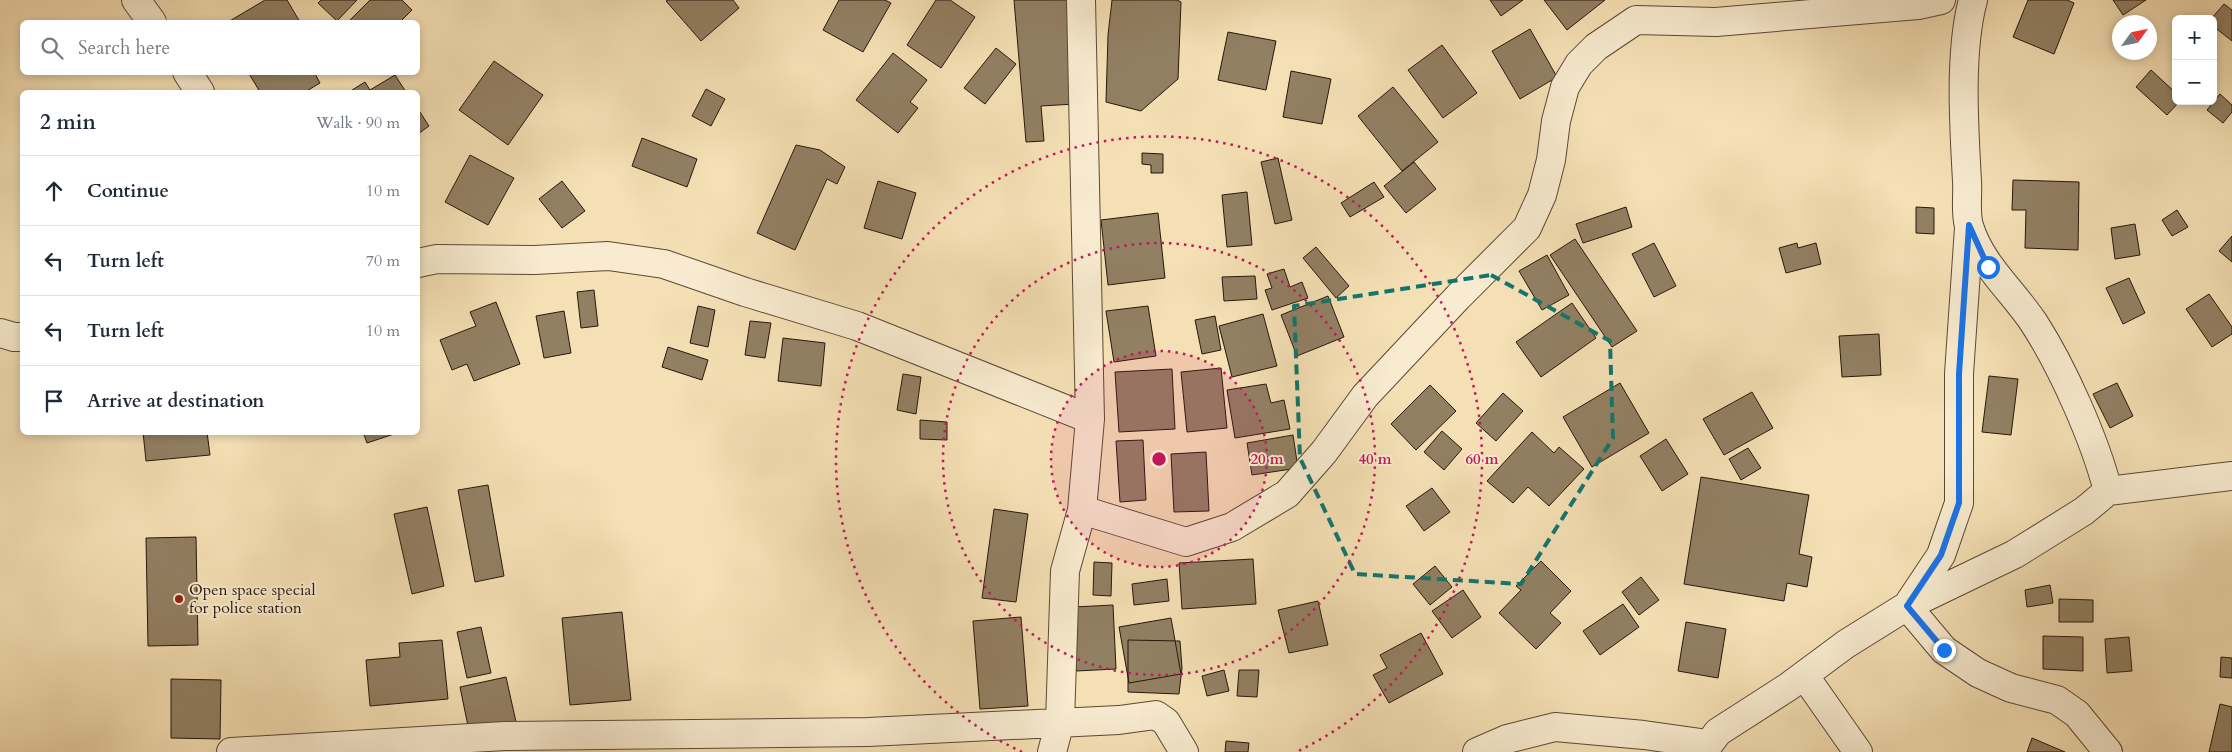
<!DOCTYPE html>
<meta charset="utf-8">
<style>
:root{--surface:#fff;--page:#f6f6f7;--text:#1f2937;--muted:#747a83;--line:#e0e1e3}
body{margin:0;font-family:Cardo,serif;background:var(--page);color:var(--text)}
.controls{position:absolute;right:15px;top:15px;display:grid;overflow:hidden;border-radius:8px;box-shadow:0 2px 8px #0003}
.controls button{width:45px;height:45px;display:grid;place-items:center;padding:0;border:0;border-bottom:1px solid var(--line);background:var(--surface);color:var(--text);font:25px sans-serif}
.compass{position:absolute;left:2112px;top:15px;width:45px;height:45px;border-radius:50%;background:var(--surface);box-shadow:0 2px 8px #0003;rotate:57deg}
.stop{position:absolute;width:15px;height:15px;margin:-11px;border:4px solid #1a73e8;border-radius:50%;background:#fff}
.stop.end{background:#1a73e8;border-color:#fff;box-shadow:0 1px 5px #0008}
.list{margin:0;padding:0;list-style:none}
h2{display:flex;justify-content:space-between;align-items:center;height:65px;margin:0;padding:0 20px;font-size:21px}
h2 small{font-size:16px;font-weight:400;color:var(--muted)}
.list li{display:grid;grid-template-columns:32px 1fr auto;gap:15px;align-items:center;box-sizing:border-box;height:70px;padding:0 20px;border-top:1px solid var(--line)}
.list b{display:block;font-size:19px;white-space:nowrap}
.list em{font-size:16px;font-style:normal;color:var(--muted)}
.icon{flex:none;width:28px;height:28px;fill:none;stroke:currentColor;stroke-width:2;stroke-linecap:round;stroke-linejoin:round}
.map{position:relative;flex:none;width:2232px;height:752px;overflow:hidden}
.search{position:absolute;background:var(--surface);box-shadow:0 2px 8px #0003;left:20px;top:20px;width:400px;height:55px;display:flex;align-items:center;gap:12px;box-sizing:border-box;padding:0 18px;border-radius:8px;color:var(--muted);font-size:19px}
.panel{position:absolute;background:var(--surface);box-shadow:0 2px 8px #0003;left:20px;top:90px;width:400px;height:345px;border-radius:8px}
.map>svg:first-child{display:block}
</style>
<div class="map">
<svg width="2232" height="752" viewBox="0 0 2232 752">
<rect width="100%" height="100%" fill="#f5e0b5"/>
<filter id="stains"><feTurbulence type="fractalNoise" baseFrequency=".004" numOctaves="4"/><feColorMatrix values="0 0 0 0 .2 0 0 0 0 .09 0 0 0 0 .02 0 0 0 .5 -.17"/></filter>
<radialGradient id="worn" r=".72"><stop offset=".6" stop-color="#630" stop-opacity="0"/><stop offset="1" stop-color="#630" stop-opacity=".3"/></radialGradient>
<path fill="#928063" stroke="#27170a" d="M265 0H287L300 22H228Z
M321 0H357L337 21 318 3Z
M370 0H402L412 10 400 22H352L350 20Z
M668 0H733L739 8 701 41 666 1Z
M839 0H885L891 3 863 52 823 30Z
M936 0H950L975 17 941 68 907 45Z
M1014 0H1067L1075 104 1041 106 1044 141 1026 142Z
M1112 0H1177L1181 2 1178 79 1141 111 1106 102 1108 35Z
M1490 0H1523L1501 16Z
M1544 0H1605L1567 30Z
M2028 0H2067L2074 3 2054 54 2013 37Z
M2113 0H2146L2123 15Z
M2224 4 2232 10V41L2213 26V19H2211Z
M1530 29 1557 77 1520 99 1492 51Z
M1228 32 1276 41 1266 90 1218 80Z
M1442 45 1477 93 1443 118 1408 70Z
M996 48 1016 64 985 104 964 88Z
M893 53 927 80 910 102 918 108 898 133 856 100Z
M494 61 543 95 508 145 459 110Z
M2151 70 2176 93V101H2180L2167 115 2136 87Z
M1291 71 1331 79 1322 124 1283 117Z
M248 72H314L320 83 305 92H260Z
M395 75 406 92H349L365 82 370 90Z
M1393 87 1438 142 1402 171 1358 116Z
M706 89 725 99 711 126 692 116Z
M2220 94 2232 105V112L2223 123 2207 110Z
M418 109 429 126 418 134Z
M642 138 697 159 687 187 632 166Z
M796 145 820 150 845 167 837 184 827 179 795 250 757 233Z
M1142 153 1163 154V173H1151V165L1142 164Z
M470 155 514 178 488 225 445 202Z
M1278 158 1292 220 1275 224 1261 162Z
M1414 162 1436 189 1406 213 1384 186Z
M2013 180 2079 182 2078 250 2025 248 2026 210H2012Z
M562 181 585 211 562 228 539 199Z
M878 181 916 193 902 239 864 228Z
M1374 182 1384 197 1350 217 1341 203Z
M1247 192 1252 245 1227 247 1222 195Z
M1626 207 1632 227 1583 243 1576 224Z
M1916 207 1934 208V234L1916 233Z
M2177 210 2188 227 2172 236 2162 220Z
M1158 213 1165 278 1108 285 1101 220Z
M2135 224 2140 255 2115 259 2111 228Z
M2232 236V262L2219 251Z
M1575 239 1637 331 1612 347 1550 255Z
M1654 243 1676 286 1654 297 1632 254Z
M1797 243 1798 248 1816 243 1821 264 1786 273 1779 248Z
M1316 247 1349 286 1336 298 1303 258Z
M1547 255 1569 295 1542 310 1519 271Z
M1284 269 1290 287 1302 282 1308 298 1272 310 1265 290 1272 288 1267 274Z
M1255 276 1257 299 1224 301 1222 277Z
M2129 278 2145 313 2123 324 2106 288Z
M594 290 598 326 581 328 577 292Z
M2209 294 2232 327V334L2212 347 2186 309Z
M1328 296 1344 337 1297 356 1281 315Z
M496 302 520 364 474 381 467 364 452 370 440 340 476 326 470 312Z
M1572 303 1596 338 1541 377 1516 342Z
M698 306 715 310 708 347 690 343Z
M1148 306 1156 356 1114 362 1106 311Z
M564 311 571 353 544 358 536 316Z
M1263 314 1277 366 1232 377 1219 326Z
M1215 316 1221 350 1202 354 1195 320Z
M750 321 771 323 765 358 745 355Z
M1879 334 1881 375 1842 377 1839 336Z
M783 338 825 343 821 386 778 381Z
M668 347 708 360 702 380 662 367Z
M1221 368 1227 428 1187 432 1181 372Z
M1172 369 1175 429 1119 432 1115 372Z
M903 374 921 377 916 414 897 410Z
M1989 376 2018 379 2011 435 1982 432Z
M1620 383 1649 433 1592 467 1563 417Z
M2117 383 2133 416 2110 428 2093 394Z
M1266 384 1271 403 1284 400 1290 429 1235 438 1227 390Z
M1430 385 1456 411 1416 450 1391 424Z
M1752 392 1773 428 1724 455 1703 419Z
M1503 393 1523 411 1496 441 1476 423Z
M920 420 947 422V440L920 439Z
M1442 431 1462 449 1444 470 1424 452Z
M143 432H207L210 455 146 461Z
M363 432H396L397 433 367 443Z
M1532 432 1554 453 1559 447 1584 469 1549 506 1528 487 1513 503 1487 481Z
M1293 435 1298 468 1252 475 1247 443Z
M1666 439 1688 474 1662 491 1640 456Z
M1143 440 1146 500 1120 502 1116 441Z
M1748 448 1761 468 1741 480 1729 459Z
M1206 452 1209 511 1174 512 1171 454Z
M1701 477 1809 495 1799 554 1812 557 1807 587 1787 583 1784 601 1684 584Z
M488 485 504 576 475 582 458 490Z
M1432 488 1450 512 1424 531 1406 506Z
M427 507 444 586 412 594 394 514Z
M994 509 1028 514 1016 602 982 598Z
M196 537 198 645 148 646 146 538Z
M1253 559 1256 604 1182 609 1179 563Z
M1541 561 1571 591 1550 613 1561 623 1536 649 1499 613 1521 590 1516 586Z
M1094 562 1112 563 1111 596 1093 595Z
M1435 566 1452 587 1430 605 1413 584Z
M1641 577 1659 600 1639 615 1622 592Z
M1167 579 1169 601 1134 605 1132 584Z
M2050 585 2053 603 2027 607 2025 590Z
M1463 590 1481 617 1452 638 1432 611Z
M2059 599 2093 600V622H2059Z
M1318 601 1328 645 1289 653 1278 610Z
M1623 604 1639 627 1600 655 1583 631Z
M1113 605 1116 669 1076 671 1073 607Z
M622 612 631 700 570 705 562 618Z
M1021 617 1028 706 980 709 973 621Z
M1171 618 1181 674 1129 683 1119 627Z
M1686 622 1726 629 1718 678 1678 671Z
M481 627 491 673 467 678 457 632Z
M1421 633 1443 674 1389 703 1373 675 1387 668 1380 655Z
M2043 636 2083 637V671L2043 669Z
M2129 637 2132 671 2107 673 2105 639Z
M442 640 448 699 370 706 366 660 400 657 399 643Z
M1128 640 1180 641 1182 668 1179 694 1128 692Z
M2221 657 2232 658V678L2220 677Z
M1224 670 1229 691 1207 696 1202 676Z
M1239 670H1259L1257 697 1237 696Z
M506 677 516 722 469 731 460 687Z
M171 679 221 680 220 739 171 738Z
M2220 704 2232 707V752H2209Z
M2032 738 2065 752H2027Z
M1226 741 1249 743 1248 752H1225Z"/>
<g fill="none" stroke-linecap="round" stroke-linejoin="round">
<g stroke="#5a4935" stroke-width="30">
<path id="minor" d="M136 0 152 22
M187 72 200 92
M418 263 437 259 535 260 608 256 664 264 745 292 857 326 1090 419
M0 333 14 337H22
M2108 491 2232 476
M1082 510 1186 542 1232 527 1287 494 1324 452 1365 396 1458 297 1527 228 1542 195 1551 160 1556 121 1565 87 1579 64 1596 47 1636 20 1716 22 1918 5 1941 0
M1907 606 1941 555 1959 503V374L1969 228
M1907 606 1944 650 1978 673 2011 688 2057 700 2077 714 2108 752
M1804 675 1858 752
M231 752 505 736 868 732 1119 720 1156 715 1166 722 1184 752
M1052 752 1060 722 1065 571 1082 510 1090 419 1081 0
M1477 752 1507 739 1555 727 1644 735 1708 744
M1703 752 1718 732 1788 687 1846 644 1907 606 2015 554 2084 511 2108 491C2095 440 2063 368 2034 323 2012 290 1981 265 1969 226 1965 213 1968 195 1967 181 1964 127 1959 52 1973 0"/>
</g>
<use href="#minor" stroke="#f8ebcf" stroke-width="28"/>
</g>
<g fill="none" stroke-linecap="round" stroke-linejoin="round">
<path stroke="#1a73e8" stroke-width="6" d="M1944 650 1907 606 1941 555 1959 503V374L1969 225 1988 267"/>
</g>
<path fill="none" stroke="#0f766e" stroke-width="4" stroke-dasharray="10 6" stroke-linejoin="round" d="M1491 275 1610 341 1613 438 1521 584 1355 574 1300 458 1294 306Z"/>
<circle cx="1159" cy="459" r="108" fill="#c2185b" fill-opacity=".12"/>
<g fill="none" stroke="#c2185b" stroke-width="2.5" stroke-dasharray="2.5 5">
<circle cx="1159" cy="459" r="108"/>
<circle cx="1159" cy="459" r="216"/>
<path d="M1022 752A323 323 0 1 1 1296 752"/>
</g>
<circle fill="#8f2418" stroke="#f8ebcf" stroke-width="2" cx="179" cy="599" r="5"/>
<g text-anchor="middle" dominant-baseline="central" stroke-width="4" stroke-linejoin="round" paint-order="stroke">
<g font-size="16" fill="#27170a" stroke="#f8ebcf" text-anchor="start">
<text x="189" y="590">Open space special<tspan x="189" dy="18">for police station</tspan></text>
</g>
</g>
<circle cx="1159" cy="459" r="8" fill="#c2185b" stroke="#f8ebcf" stroke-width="2.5"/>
<g font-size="15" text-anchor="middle" font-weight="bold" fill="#c2185b" stroke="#f8ebcf" stroke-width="4" stroke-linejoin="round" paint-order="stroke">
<text x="1267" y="464">20 m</text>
<text x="1375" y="464">40 m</text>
<text x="1482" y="464">60 m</text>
</g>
<rect width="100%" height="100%" filter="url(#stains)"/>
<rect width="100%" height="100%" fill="url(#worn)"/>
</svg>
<div class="controls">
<button>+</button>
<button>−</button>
</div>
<svg class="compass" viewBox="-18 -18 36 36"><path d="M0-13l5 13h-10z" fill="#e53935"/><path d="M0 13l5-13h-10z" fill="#747a83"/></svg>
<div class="stop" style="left:1988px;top:267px"></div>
<div class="stop end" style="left:1944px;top:650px"></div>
<div class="search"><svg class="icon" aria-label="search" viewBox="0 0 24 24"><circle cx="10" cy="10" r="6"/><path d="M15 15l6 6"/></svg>Search here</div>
<section class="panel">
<h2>2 min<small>Walk · 90 m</small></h2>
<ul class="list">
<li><svg class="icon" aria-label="ahead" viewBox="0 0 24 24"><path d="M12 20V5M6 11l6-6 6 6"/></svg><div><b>Continue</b></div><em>10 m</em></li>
<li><svg class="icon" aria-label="left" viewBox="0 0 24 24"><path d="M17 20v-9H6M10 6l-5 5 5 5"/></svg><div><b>Turn left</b></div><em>70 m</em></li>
<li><svg class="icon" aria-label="left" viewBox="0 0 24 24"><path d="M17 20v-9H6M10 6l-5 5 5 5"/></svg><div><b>Turn left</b></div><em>10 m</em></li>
<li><svg class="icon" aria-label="arrive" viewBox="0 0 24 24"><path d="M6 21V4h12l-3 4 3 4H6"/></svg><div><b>Arrive at destination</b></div></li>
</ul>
</section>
</div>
